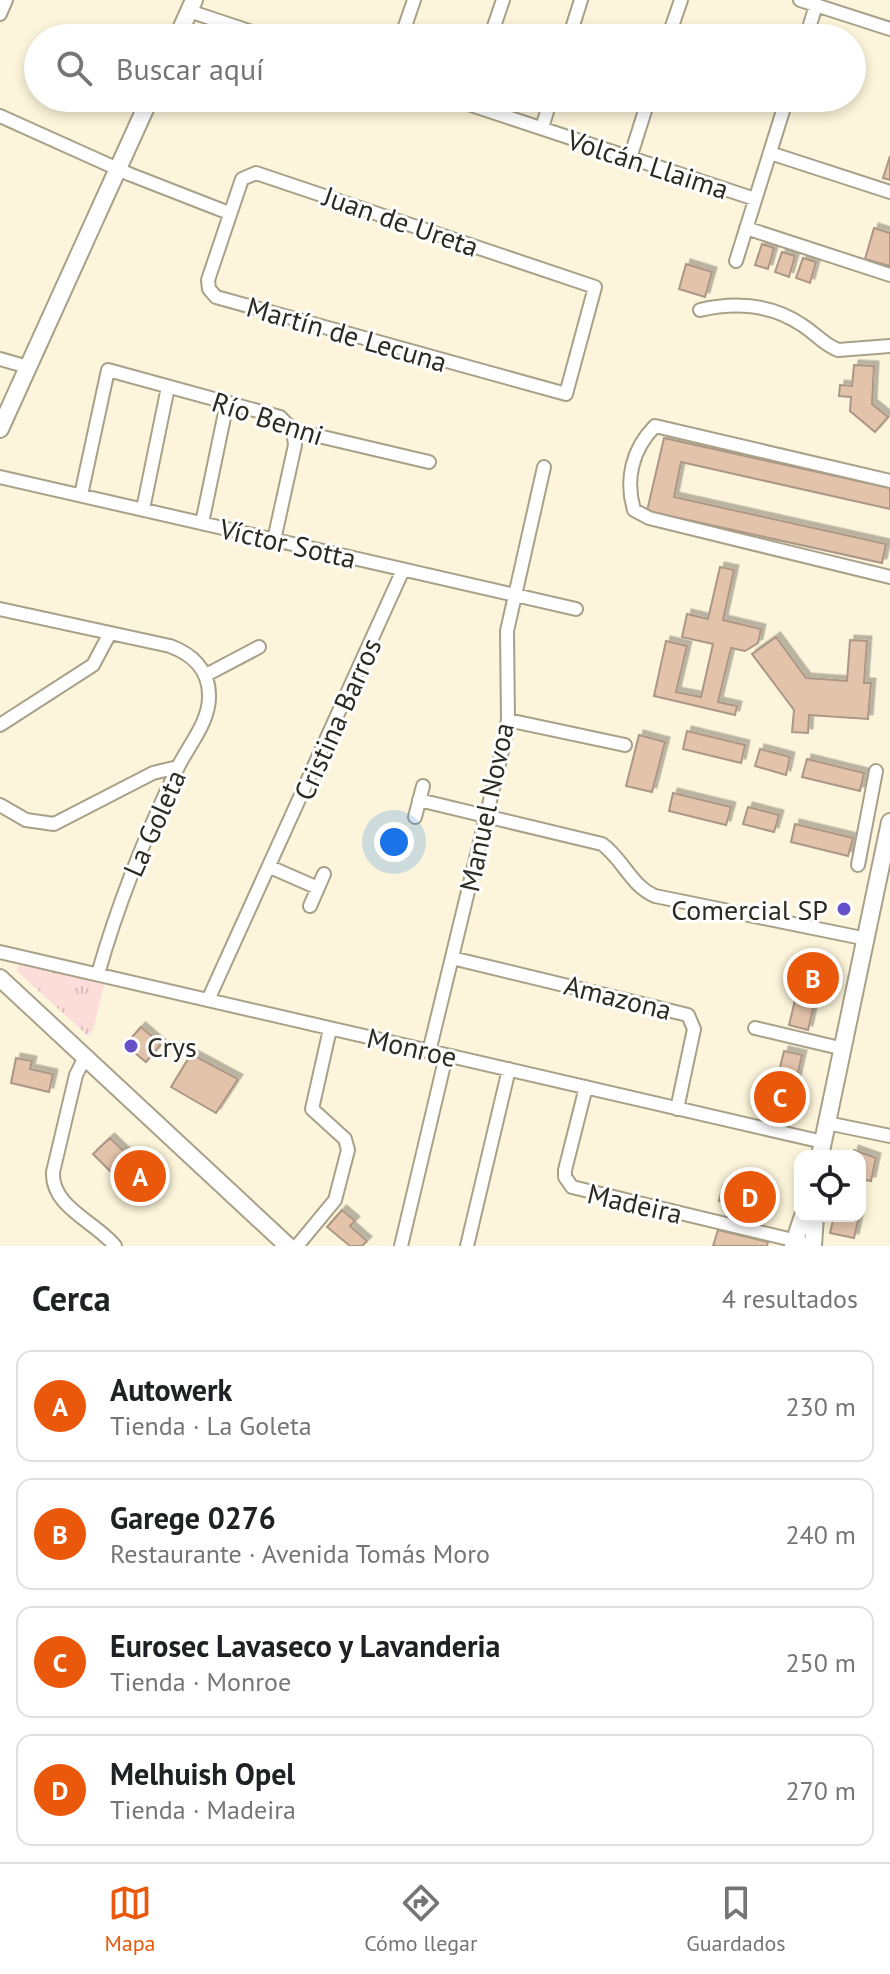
<!DOCTYPE html>
<html lang="es">
<meta charset="utf-8">
<style>
:root{--surface:#fff;--page:#f2f2f2;--text:#202124;--muted:#757577;--line:#e0e0e0;--accent:#ea580c}
body{margin:0;font-family:"PT Sans",sans-serif;background:var(--page);color:var(--text)}
.controls{position:absolute;right:24px;bottom:24px;display:grid;overflow:hidden;border-radius:16px;box-shadow:0 4px 12px #0003}
.controls button{width:72px;height:72px;display:grid;place-items:center;padding:0;border:0;border-bottom:2px solid var(--line);background:var(--surface);color:var(--text);font:40px sans-serif}
.you{position:absolute;left:394px;top:842px;width:28px;height:28px;margin:-20px;border:6px solid #fff;border-radius:50%;background:#1a73e8;box-shadow:0 0 0 12px #1a73e833}
.badge{display:grid;place-items:center;width:52px;height:52px;border-radius:50%;background:var(--accent);color:#fff;font-size:26px;font-weight:700}
.pin{position:absolute;translate:-50% -50%;border:4px solid #fff;box-shadow:0 2px 8px #0006}
.list{margin:0;padding:0;list-style:none}
h2{display:flex;justify-content:space-between;align-items:center;height:104px;margin:0;padding:0 32px;font-size:34px}
h2 small{font-size:26px;font-weight:400;color:var(--muted)}
.list li{display:grid;grid-template-columns:52px 1fr auto;gap:24px;align-items:center;box-sizing:border-box;height:112px;margin:0 16px 16px;padding:0 16px;border:2px solid var(--line);border-radius:16px}
.list b{display:block;font-size:30px;white-space:nowrap}
.list p{margin:0;font-size:26px;white-space:nowrap;color:var(--muted)}
.list em{font-size:26px;font-style:normal;color:var(--muted)}
.icon{flex:none;width:44px;height:44px;fill:none;stroke:currentColor;stroke-width:2;stroke-linecap:round;stroke-linejoin:round}
.map{position:relative;flex:none;width:890px;height:1246px;overflow:hidden}
.search{position:absolute;background:var(--surface);box-shadow:0 4px 12px #0003;left:24px;right:24px;top:24px;height:88px;display:flex;align-items:center;gap:20px;box-sizing:border-box;padding:0 28px;border-radius:44px;color:var(--muted);font-size:30px}
.sheet{height:616px;background:var(--surface)}
nav{display:flex;justify-content:space-around;align-items:center;box-sizing:border-box;height:112px;border-top:2px solid var(--line);background:var(--surface);font-size:22px;color:var(--muted)}
nav a{display:grid;justify-items:center;gap:4px}
nav .on{color:var(--accent)}
.map>svg:first-child{display:block}
</style>
<div class="map">
<svg width="890" height="1246" viewBox="0 0 890 1246">
<defs>
<pattern id="park-tufts" width="24" height="20" patternUnits="userSpaceOnUse" patternTransform="scale(2)"><rect width="24" height="20" fill="#fdddd9"/><path d="M3 7l-1-3M5 7V3M7 7l1-3M15 17l-1-3M17 17v-4M19 17l1-3" fill="none" stroke="#d9beba"/></pattern>
<filter id="shadow"><feDropShadow dx="4.5" dy="-4.5" stdDeviation="0" flood-color="#0004"/></filter>
</defs>
<rect width="100%" height="100%" fill="#fcf5db"/>
<path fill="url(#park-tufts)" d="M19 963 104 984 93 1030 87 1035 17 971Z"/>
<path fill="#e3c3aa" stroke="#ac9786" stroke-width="2" filter="url(#shadow)" d="M890 156V180L883 178Z
M874 228 890 233V266L865 259Z
M762 244 774 248 768 269 755 265Z
M782 252 795 256 789 277 775 272Z
M803 258 816 262 810 283 796 278Z
M686 264 712 272 705 297 679 289Z
M854 365 874 366 872 404 888 417 875 432 850 411 851 397 839 396 840 385 852 386Z
M664 438 890 488V509L681 462 674 497 886 544 882 563 647 511Z
M720 567 734 570 723 620 761 629 758 643 745 651 731 648 718 702 737 706 735 715 654 696 666 641 687 646 676 692 701 697 713 644 682 637 687 614 708 619Z
M776 637 806 678 847 681 850 640 867 641 864 683H871L868 719 809 715 808 733 792 732 794 710 752 654Z
M687 731 745 745 741 763 683 749Z
M639 735 665 742 652 792 626 786Z
M760 749 790 757 786 775 755 766Z
M807 759 864 773 860 791 802 777Z
M673 793 731 807 726 825 669 811Z
M748 807 779 815 774 832 743 824Z
M795 824 853 838 848 856 791 842Z
M799 968 822 972 817 994 795 989Z
M796 996 815 1000 808 1030 789 1025Z
M141 1027 161 1044 146 1062 125 1045Z
M784 1051 802 1055 795 1085 777 1080Z
M191 1054 238 1079 216 1113 171 1087Z
M16 1058 32 1061 30 1069 53 1074 49 1092 11 1083Z
M774 1083 790 1086 793 1090 789 1110 769 1106Z
M110 1138 131 1158 114 1175 93 1154Z
M854 1150 876 1158 871 1181 860 1179V1156H853Z
M133 1159 151 1177 135 1194 116 1176Z
M723 1185 760 1194 757 1210 719 1201Z
M342 1210 355 1221 350 1226 367 1241 362 1246H350L327 1227Z
M834 1216H859L854 1238 830 1233Z
M718 1230 768 1242 767 1246H713Z"/>
<g fill="none" stroke-linecap="round" stroke-linejoin="round">
<g stroke="#a8a189" stroke-width="16">
<path id="minor" d="M800 0 890 29
M189 11 270 38
M0 14 6 0
M401 38 414 0
M490 38 503 0
M569 38 581 0
M668 38 681 0
M806 38 816 5
M450 98 755 199
M0 116 129 174 229 213
M542 128 551 98
M770 153 890 192
M630 158 649 98
M256 173 595 287 566 394 216 297 209 289 208 280 242 179Z
M746 228 890 275
M736 261 787 98
M700 310C735 302 771 304 802 325 815 333 824 345 838 350L890 346
M0 359 28 367
M0 477 576 609
M890 481 655 426C632 449 625 480 634 510L649 518 890 577
M81 495 108 370 280 417 293 430 429 462
M143 509 168 387
M202 523 227 403
M274 540 295 445 293 430
M0 609 170 646C192 654 209 670 209 695 210 721 189 745 178 767 146 834 118 903 98 974
M206 675 259 647
M508 720 625 745
M0 725 93 665 109 635
M419 800 602 844C623 859 631 886 655 896L867 939
M0 805 26 820 54 824 153 773 178 767
M415 817 423 786
M858 865 876 771
M270 867 318 888
M310 906 324 874
M0 952 823 1142
M452 958 688 1015 694 1029 677 1109
M208 1000 403 570
M755 1028 844 1049
M429 1052 503 747 508 720 507 631 544 467
M85 1057 76 1075 53 1172C51 1207 96 1222 115 1246
M586 1087 565 1170V1177L572 1187 801 1242
M827 1123 890 1136
M297 1246 335 1200 348 1150 345 1139 312 1109 330 1029
M401 1246 446 1056
M467 1246 509 1069"/>
</g>
<g stroke="#a8a189" stroke-width="20">
<path id="major" d="M177 38 194 0
M0 429 150 98
M0 978 288 1246
M820 1156 890 822
M793 1246 803 1216
M813 1246 815 1216"/>
</g>
<use href="#minor" stroke="#fff" stroke-width="12"/>
<use href="#major" stroke="#fff" stroke-width="16"/>
</g>
<g fill="#6650ca" stroke="#fff" stroke-width="3">
<circle cx="844" cy="909" r="8"/>
<circle cx="131" cy="1046" r="8"/>
</g>
<g text-anchor="middle" dominant-baseline="central" stroke-width="6" stroke-linejoin="round" paint-order="stroke">
<g font-size="28" fill="#2d2b21" stroke="#fff">
<text transform="translate(648 164) rotate(18)">Volcán Llaima</text>
<text transform="translate(401 221) rotate(19)">Juan de Ureta</text>
<text transform="translate(347 334) rotate(16)">Martín de Lecuna</text>
<text transform="translate(268 418) rotate(18)">Río Benni</text>
<text transform="translate(288 543) rotate(13)">Víctor Sotta</text>
<text transform="translate(337 719) rotate(-66)">Cristina Barros</text>
<text transform="translate(486 807) rotate(-78)">Manuel Novoa</text>
<text transform="translate(154 823) rotate(-66)">La Goleta</text>
<text transform="translate(618 997) rotate(14)">Amazona</text>
<text transform="translate(412 1047) rotate(13)">Monroe</text>
<text transform="translate(635 1203) rotate(13)">Madeira</text>
</g>
<g font-size="28" fill="#2d2b21" stroke="#fff" text-anchor="end">
<text x="828" y="909">Comercial SP</text>
<text x="147" y="1046" text-anchor="start">Crys</text>
</g>
</g>
</svg>
<div class="controls">
<button><svg class="icon" aria-label="locate" viewBox="0 0 24 24"><circle cx="12" cy="12" r="6"/><path d="M12 2v4M12 18v4M2 12h4M18 12h4"/></svg></button>
</div>
<div class="you"></div>
<div class="pin badge" style="left:140px;top:1176px">A</div>
<div class="pin badge" style="left:813px;top:978px">B</div>
<div class="pin badge" style="left:780px;top:1097px">C</div>
<div class="pin badge" style="left:750px;top:1197px">D</div>
<div class="search"><svg class="icon" aria-label="search" viewBox="0 0 24 24"><circle cx="10" cy="10" r="6"/><path d="M15 15l6 6"/></svg>Buscar aquí</div>
</div>
<section class="sheet">
<h2>Cerca<small>4 resultados</small></h2>
<ul class="list">
<li><span class="badge">A</span><div><b>Autowerk</b><p>Tienda · La Goleta</p></div><em>230 m</em></li>
<li><span class="badge">B</span><div><b>Garege 0276</b><p>Restaurante · Avenida Tomás Moro</p></div><em>240 m</em></li>
<li><span class="badge">C</span><div><b>Eurosec Lavaseco y Lavanderia</b><p>Tienda · Monroe</p></div><em>250 m</em></li>
<li><span class="badge">D</span><div><b>Melhuish Opel</b><p>Tienda · Madeira</p></div><em>270 m</em></li>
</ul>
</section>
<nav>
<a class="on"><svg class="icon" aria-label="map" viewBox="0 0 24 24"><path d="M3 6l6-2 6 2 6-2v14l-6 2-6-2-6 2zM9 4v14M15 6v14"/></svg>Mapa</a>
<a><svg class="icon" aria-label="directions" viewBox="0 0 24 24"><path d="M12 3l9 9-9 9-9-9zM9 14v-3h6M13 9l2 2-2 2"/></svg>Cómo llegar</a>
<a><svg class="icon" aria-label="saved" viewBox="0 0 24 24"><path d="M7 4h10v16l-5-4-5 4z"/></svg>Guardados</a>
</nav>
